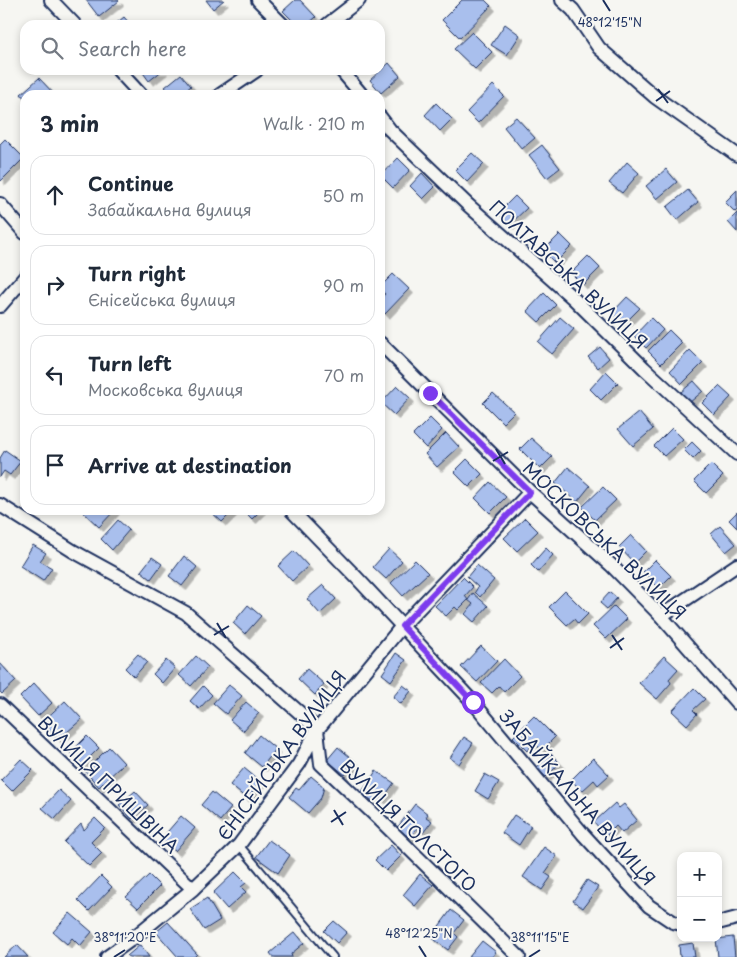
<!DOCTYPE html>
<meta charset="utf-8">
<style>
:root{--surface:#fff;--page:#f2f2f3;--text:#1f2937;--muted:#747a83;--line:#e0e1e3}
body{margin:0;font-family:"Playpen Sans",sans-serif;background:var(--page);color:var(--text)}
.controls{position:absolute;right:15px;bottom:15px;display:grid;overflow:hidden;border-radius:10px;box-shadow:0 2px 8px #0003}
.controls button{width:45px;height:45px;display:grid;place-items:center;padding:0;border:0;border-bottom:1px solid var(--line);background:var(--surface);color:var(--text);font:25px sans-serif}
.stop{position:absolute;width:15px;height:15px;margin:-11px;border:4px solid #7c3aed;border-radius:50%;background:#fff}
.stop.end{background:#7c3aed;border-color:#fff;box-shadow:0 1px 5px #0008}
.list{margin:0;padding:0;list-style:none}
h2{display:flex;justify-content:space-between;align-items:center;height:65px;margin:0;padding:0 20px;font-size:21px}
h2 small{font-size:16px;font-weight:400;color:var(--muted)}
.list li{display:grid;grid-template-columns:32px 1fr auto;gap:15px;align-items:center;box-sizing:border-box;height:80px;margin:0 10px 10px;padding:0 10px;border:1px solid var(--line);border-radius:15px}
.list b{display:block;font-size:19px;white-space:nowrap}
.list p{margin:0;font-size:16px;white-space:nowrap;color:var(--muted)}
.list em{font-size:16px;font-style:normal;color:var(--muted)}
.icon{flex:none;width:28px;height:28px;fill:none;stroke:currentColor;stroke-width:2;stroke-linecap:round;stroke-linejoin:round}
.map{position:relative;flex:none;width:737px;height:957px;overflow:hidden}
.search{position:absolute;background:var(--surface);box-shadow:0 2px 8px #0003;left:20px;top:20px;width:365px;height:55px;display:flex;align-items:center;gap:12px;box-sizing:border-box;padding:0 18px;border-radius:15px;color:var(--muted);font-size:19px}
.panel{position:absolute;background:var(--surface);box-shadow:0 2px 8px #0003;left:20px;top:90px;width:365px;height:425px;border-radius:15px}
.map>svg:first-child{display:block}
</style>
<div class="map">
<svg width="737" height="957" viewBox="0 0 737 957">
<defs>
<filter id="shadow"><feDropShadow dx="4.5" dy="4.5" stdDeviation="0" flood-color="#0004"/></filter>
</defs>
<rect width="100%" height="100%" fill="#f6f6f2"/>
<filter id="ink" filterUnits="userSpaceOnUse"><feTurbulence type="fractalNoise" baseFrequency=".02" numOctaves="2"/><feDisplacementMap in="SourceGraphic" scale="10" xChannelSelector="R" yChannelSelector="G"/><feConvolveMatrix kernelMatrix="1 2 1 2 8 2 1 2 1" color-interpolation-filters="sRGB"/></filter>
<g filter="url(#ink)">
<path fill="#a9bfed" stroke="#1b2f5e" filter="url(#shadow)" d="M86 0H118L119 1 99 17Z
M206 0H224L213 9Z
M295 0H300L316 17 307 25H297L283 11Z
M462 0H485L491 6 460 38 442 20Z
M124 17 131 25H114Z
M505 24 520 35 507 55 491 45Z
M472 32 492 52 475 69 454 49Z
M389 63 400 76 381 93 370 80Z
M141 70H163L149 81Z
M181 74 191 86 180 95H171L165 87Z
M39 78 55 95H25V99L21 94Z
M493 85 504 96 478 123 467 112Z
M436 103 452 119 440 131 425 115Z
M516 117 535 138 522 149 504 127Z
M5 139 24 158 1 181 0 179V144Z
M542 145 560 168 547 178 529 155Z
M472 153 484 164 467 182 455 170Z
M398 158 410 170 393 188 381 176Z
M627 162 639 173 622 193 609 183Z
M666 169 677 182 657 199 646 186Z
M422 173 435 187 423 199 410 186Z
M688 190 698 202 677 220 667 207Z
M737 190V210L735 212 725 202Z
M515 196 527 208 509 225 498 213Z
M737 213V232L728 222Z
M560 234 572 246 555 263 543 251Z
M588 256 600 268 583 285 571 273Z
M393 274 409 289 385 314 380 309V299L385 294 380 289V287Z
M544 293 556 305 539 322 527 311Z
M627 297 640 308 622 326 611 314Z
M560 317 574 329 552 354 538 342Z
M651 318 663 330 646 348 634 336Z
M669 330 682 343 661 364 648 351Z
M600 347 609 358 598 368 588 357Z
M690 350 703 363 682 384 670 371Z
M606 371 618 383 601 400 590 389Z
M694 381 703 391 689 403 681 392Z
M397 386 410 398 394 415 381 403Z
M719 386 731 397 714 415 702 403Z
M493 393 514 412 503 423 483 403Z
M639 412 653 429 633 446 618 429Z
M430 418 442 430 426 448 413 435Z
M672 428 683 439 664 456 654 446Z
M446 433 459 447 437 467 425 454Z
M531 438 552 457 540 469 520 449Z
M692 442 701 451 693 459 684 450Z
M5 450 21 461 10 475 4 471 0 477V458Z
M467 459 482 474 469 487 454 472Z
M711 464 723 476 706 493 694 481Z
M568 467 590 486 577 502 555 483Z
M490 482 506 497 490 513 475 498Z
M603 487 616 500 595 520 582 507Z
M81 510H115L99 527Z
M209 510H234L222 522Z
M243 510H261L252 519Z
M737 512V528L729 520Z
M525 518 538 531 517 551 504 538Z
M118 520 129 530 112 550 101 539Z
M720 526 736 544 726 552 711 534Z
M631 535 646 551 634 563 619 547Z
M33 545 46 553 40 561 52 568 43 581 20 566Z
M546 548 553 555 538 572 531 565Z
M389 549 402 561 386 579 373 567Z
M294 551 308 566 292 581 278 566Z
M184 556 197 567 182 586 169 576Z
M152 557 162 564 151 579 141 571Z
M415 560 428 573 403 596 391 583Z
M655 560 671 576 659 588 643 572Z
M477 565 494 580 480 597 475 592 478 587 467 577Z
M463 577 473 587 465 596 468 600 458 610 455 607 446 616 435 606Z
M323 585 336 599 320 614 307 599Z
M565 591 588 614 578 624 574 619 567 625 549 607Z
M610 592 617 598 607 609 600 603Z
M473 593 488 606 474 622 465 614 473 604 468 600Z
M248 605 261 616 245 634 233 623Z
M614 606 627 619 606 639 593 626Z
M481 646 497 661 477 682 461 667Z
M396 653 406 660 391 681 382 674Z
M138 654 147 662 134 677 125 668Z
M196 656 208 667 191 686 179 675Z
M664 656 678 669 669 679 671 683 657 699 639 683Z
M504 659 520 676 504 692 499 686 492 693 481 683Z
M166 660 175 668 162 683 153 674Z
M0 663 16 681 2 694 0 692Z
M307 669 324 684 315 695 298 679Z
M34 683 52 703 38 716 20 697Z
M229 685 242 696 226 714 213 703Z
M403 685 411 691 401 704 393 697Z
M203 686 212 695 199 709 190 701Z
M694 688 705 699 693 710 697 714 687 725 672 711Z
M65 701 82 719 58 740 42 722Z
M246 702 259 713 243 731 230 720Z
M534 716 555 737 542 750 534 743 527 751 513 737Z
M259 735 276 749 262 767 245 753Z
M87 736 99 748 82 765 70 753Z
M464 737 473 743 459 764 450 758Z
M109 747 124 763 99 787 85 771Z
M338 747 356 762 345 775 327 760Z
M551 754 560 763 546 777 536 768Z
M593 758 609 775 598 785 594 780 582 791 571 780Z
M21 759 33 770 12 791 1 780Z
M244 768 261 782 247 799 230 785Z
M376 771 394 783 382 800 378 797 374 802 361 793Z
M485 774 499 782 488 799 475 791Z
M311 776 324 787 321 798 308 813 289 797 296 788 299 790Z
M59 790 71 801 55 819 42 808Z
M135 791 148 805 132 819 119 805Z
M212 792 231 808 220 821 201 805Z
M615 803 619 808 624 804 637 820 622 833 616 826 606 836 594 822Z
M415 804 428 814 426 817 432 821 423 833 417 828 410 838 397 828Z
M514 815 531 826 519 845 502 833Z
M181 816 195 828 175 851 161 839Z
M95 818 105 828 91 842 102 853 89 866 64 842 81 824 84 830Z
M269 840 290 855 278 873 256 857Z
M391 845 401 856 386 871 375 860Z
M544 847 557 856 545 873 551 877 542 890 523 877Z
M235 872 246 883 241 887 246 892 227 909 213 893Z
M420 874 433 885 415 906 403 895Z
M149 875 160 886 138 908 126 897Z
M101 876 112 887 89 911 78 900Z
M587 880 598 887 583 908 573 901Z
M207 898 220 920 204 930 190 909Z
M451 910 464 920 454 933 458 937 448 950 431 937Z
M70 913 92 932 80 946 72 938 67 944 53 932Z
M334 921 347 932 337 943 324 931Z
M168 922 197 954 194 957H178L156 932Z
M295 932 304 943 291 954 292 957H273L270 953Z
M733 937 735 957H718L716 939Z
M482 941 496 952 492 957H469Z
M693 943 695 957H680L679 945Z
M17 945 28 957H4Z
M140 945 149 957H129L127 956Z"/>
<g fill="none" stroke-linecap="round" stroke-linejoin="round">
<g stroke="#1b2f5e" stroke-width="10">
<path id="service" d="M239 845 333 957"/>
</g>
<g stroke="#1b2f5e" stroke-width="16">
<path id="minor" d="M51 0 75 25
M258 0 283 25
M562 0 573 10 599 48 655 97 737 155
M327 25 359 0
M118 70 141 95
M341 70 362 95
M220 95 257 70
M380 117 390 130 468 205 574 299 644 368 737 454
M0 204 25 233
M0 306 25 277
M380 343 530 492 611 565 661 616 737 703
M0 505 73 551 186 613 300 713 317 730 321 764 379 819 519 957
M291 510 357 578 473 702 583 834 649 906 673 922 681 924
M661 616 737 565
M0 705 193 889
M718 923 737 918
M107 957 132 939 193 889 239 845 299 764 317 730 402 626 530 492"/>
</g>
<use href="#service" stroke="#f6f6f2" stroke-width="6"/>
<use href="#minor" stroke="#f6f6f2" stroke-width="12"/>
</g>
</g>
<g fill="none" stroke-linecap="round" stroke-linejoin="round" filter="url(#ink)">
<path stroke="#7c3aed" stroke-width="6" d="M430 393 530 492 402 626 473 702"/>
</g>
<path fill="none" stroke="#1b2f5e" stroke-width="2" d="M603 0 610 11M658 89 668 103M656 101 670 91M496 449 505 464M493 461 508 452M217 623 226 638M214 635 229 626M612 635 622 650M610 648 624 638M334 810 343 825M331 822 346 812M419 946 426 957M114 957 125 950M529 957 540 950"/>
<g text-anchor="middle" dominant-baseline="central" stroke-width="4" stroke-linejoin="round" paint-order="stroke">
<g font-size="18" fill="#1b2f5e" stroke="#f6f6f2">
<text transform="translate(569 274) rotate(43)">ПОЛТАВСЬКА ВУЛИЦЯ</text>
<text transform="translate(605 540) rotate(44)">МОСКОВСЬКА ВУЛИЦЯ</text>
<text transform="translate(281 755) rotate(-54)">ЄНІСЕЙСЬКА ВУЛИЦЯ</text>
<text transform="translate(109 784) rotate(44)">ВУЛИЦЯ ПРИШВІНА</text>
<text transform="translate(578 797) rotate(49)">ЗАБАЙКАЛЬНА ВУЛИЦЯ</text>
<text transform="translate(409 825) rotate(44)">ВУЛИЦЯ ТОЛСТОГО</text>
</g>
</g>
<g font-size="12" text-anchor="middle" fill="#1b2f5e" stroke="#f6f6f2" stroke-width="4" stroke-linejoin="round" paint-order="stroke">
<text x="610" y="27">48°12'15"N</text>
<text x="419" y="938">48°12'25"N</text>
<text x="125" y="942">38°11'20"E</text>
<text x="540" y="942">38°11'15"E</text>
</g>
</svg>
<div class="controls">
<button>+</button>
<button>−</button>
</div>
<div class="stop" style="left:473px;top:702px"></div>
<div class="stop end" style="left:430px;top:393px"></div>
<div class="search"><svg class="icon" aria-label="search" viewBox="0 0 24 24"><circle cx="10" cy="10" r="6"/><path d="M15 15l6 6"/></svg>Search here</div>
<section class="panel">
<h2>3 min<small>Walk · 210 m</small></h2>
<ul class="list">
<li><svg class="icon" aria-label="ahead" viewBox="0 0 24 24"><path d="M12 20V5M6 11l6-6 6 6"/></svg><div><b>Continue</b><p>Забайкальна вулиця</p></div><em>50 m</em></li>
<li><svg class="icon" aria-label="right" viewBox="0 0 24 24"><path d="M7 20v-9h11M14 6l5 5-5 5"/></svg><div><b>Turn right</b><p>Єнісейська вулиця</p></div><em>90 m</em></li>
<li><svg class="icon" aria-label="left" viewBox="0 0 24 24"><path d="M17 20v-9H6M10 6l-5 5 5 5"/></svg><div><b>Turn left</b><p>Московська вулиця</p></div><em>70 m</em></li>
<li><svg class="icon" aria-label="arrive" viewBox="0 0 24 24"><path d="M6 21V4h12l-3 4 3 4H6"/></svg><div><b>Arrive at destination</b></div></li>
</ul>
</section>
</div>
